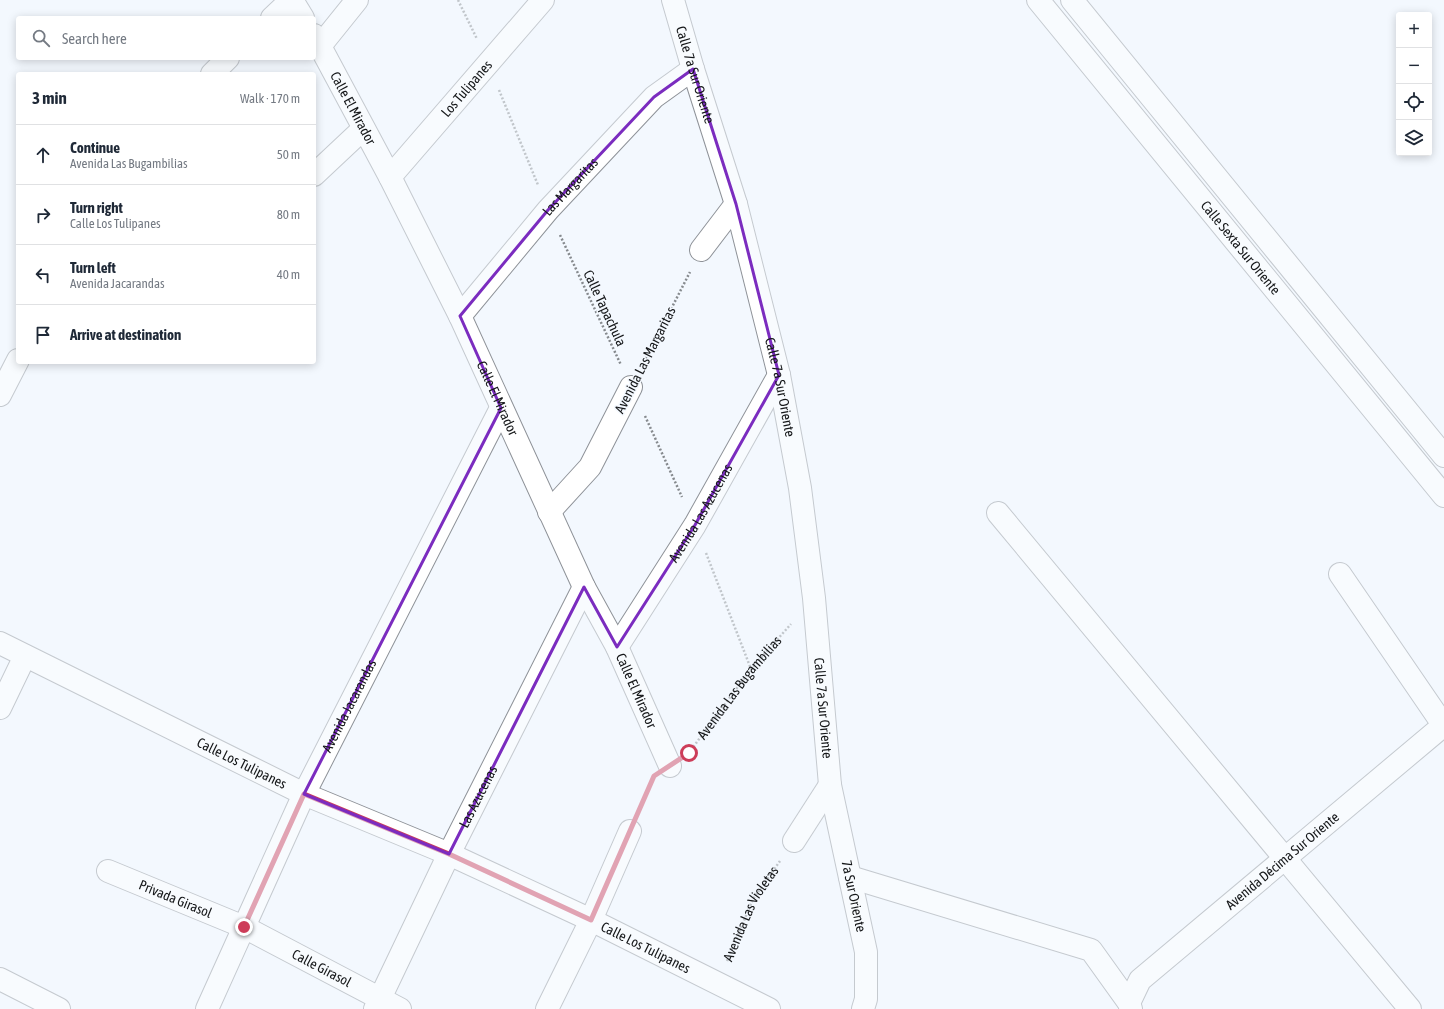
<!DOCTYPE html>
<meta charset="utf-8">
<style>
:root{--surface:#fff;--page:#f6f6f7;--text:#1f2937;--muted:#747a83;--line:#e0e1e3}
body{margin:0;font-family:"Asap Condensed",sans-serif;background:var(--page);color:var(--text)}
.controls{position:absolute;right:12px;top:12px;display:grid;overflow:hidden;border-radius:4px;box-shadow:0 2px 10px #0003}
.controls button{width:36px;height:36px;display:grid;place-items:center;padding:0;border:0;border-bottom:1px solid var(--line);background:var(--surface);color:var(--text);font:20px sans-serif}
.stop{position:absolute;width:12px;height:12px;margin:-9px;border:3px solid #cd3d59;border-radius:50%;background:#fff}
.stop.end{background:#cd3d59;border-color:#fff;box-shadow:0 1px 4px #0008}
.list{margin:0;padding:0;list-style:none}
h2{display:flex;justify-content:space-between;align-items:center;height:52px;margin:0;padding:0 16px;font-size:17px}
h2 small{font-size:13px;font-weight:400;color:var(--muted)}
.list li{display:grid;grid-template-columns:26px 1fr auto;gap:12px;align-items:center;box-sizing:border-box;height:60px;padding:0 16px;border-top:1px solid var(--line)}
.list b{display:block;font-size:15px;white-space:nowrap}
.list p{margin:0;font-size:13px;white-space:nowrap;color:var(--muted)}
.list em{font-size:13px;font-style:normal;color:var(--muted)}
.icon{flex:none;width:22px;height:22px;fill:none;stroke:currentColor;stroke-width:2;stroke-linecap:round;stroke-linejoin:round}
.map{position:relative;flex:none;width:1444px;height:1009px;overflow:hidden}
.search{position:absolute;background:var(--surface);box-shadow:0 2px 10px #0003;left:16px;top:16px;width:300px;height:44px;display:flex;align-items:center;gap:10px;box-sizing:border-box;padding:0 14px;border-radius:4px;color:var(--muted);font-size:15px}
.panel{position:absolute;background:var(--surface);box-shadow:0 2px 10px #0003;left:16px;top:72px;width:300px;height:292px;border-radius:4px}
.map>svg:first-child{display:block}
</style>
<div class="map">
<svg width="1444" height="1009" viewBox="0 0 1444 1009">
<rect width="100%" height="100%" fill="#f3f8fe"/>
<g fill="none" stroke-linecap="round" stroke-linejoin="round">
<g stroke="#8e9298" stroke-width="24">
<g id="street">
<path d="M292 0 303 18"/>
<path id="s3" d="M673 0 693 69 736 204 779 375 800 488 814 598 830 785 866 952V999L863 1009"/>
<path d="M272 18 291 0"/>
<path id="s4" d="M314 35 390 177 460 316 584 587 617 647 670 766"/>
<path d="M320 46 357 0"/>
<path d="M212 74 228 58"/>
<path d="M314 175 363 129"/>
<path id="s5" d="M390 177 543 0"/>
<path d="M701 250 736 204"/>
<path id="s6" d="M460 316 548 210 654 97 693 69"/>
<path d="M0 395 18 360"/>
<path d="M549 512 590 467 631 387"/>
<path d="M998 513 1410 1009"/>
<path d="M1340 574 1444 726"/>
<path id="s7" d="M0 643 304 794 449 854 591 920 769 1009"/>
<path id="s8" d="M617 647 695 525 779 375"/>
<path d="M0 708 25 656"/>
<path d="M794 841 830 785"/>
<path id="s9" d="M108 871 244 927 400 1009"/>
<path d="M850 877 1091 950 1129 1003 1131 1009"/>
<path d="M0 979 59 1009"/>
<path id="s10" d="M1129 1003 1140 980 1444 725"/>
<path id="s11" d="M207 1009 304 794 501 408"/>
<path id="s12" d="M375 1009 449 854 584 587"/>
<path d="M547 1009 591 920 630 831"/>
</g>
</g>
<g stroke="#8e9298" stroke-width="24">
<g id="secondary">
<path id="s13" d="M1038 0 1444 496"/>
<path d="M1072 0 1444 456"/>
</g>
</g>
<g stroke="#868a8e" stroke-width="2.5" stroke-dasharray="2 2" stroke-linecap="butt">
<path d="M458 0 477 39"/>
<path d="M499 90 538 185"/>
<path d="M560 235 621 365"/>
<path d="M642 366 690 272"/>
<path d="M645 416 682 497"/>
<path d="M706 553 751 669"/>
<path id="s1" d="M691 750 751 669 791 624"/>
<path d="M640 809 651 783"/>
<path id="s2" d="M727 961 753 899 780 861"/>
</g>
<use href="#street" stroke="#fff" stroke-width="22"/>
<use href="#secondary" stroke="#fff" stroke-width="22"/>
</g>
<g fill="none" stroke-linecap="round" stroke-linejoin="round">
<path stroke="#cd3d59" stroke-width="5" d="M244 927 304 794 449 854 591 920 654 776 689 753"/>
</g>
<path d="M0 0H1444V1009H0ZM693 69 736 204 779 375 695 525 617 647 584 587 449 854 304 794 501 408 460 316 548 210 654 97Z" fill="#f3f8fe" fill-opacity=".55" fill-rule="evenodd"/>
<path fill="none" stroke="#7b2cbf" stroke-width="3" stroke-linejoin="round" d="M693 69 736 204 779 375 695 525 617 647 584 587 449 854 304 794 501 408 460 316 548 210 654 97Z"/>
<g text-anchor="middle" dominant-baseline="central" stroke-width="3" stroke-linejoin="round" paint-order="stroke">
<g font-size="14" fill="#151719" stroke="#f3f8fe">
<text stroke="none"><textPath href="#s3" startOffset="78">Calle 7a Sur Oriente</textPath></text>
<text stroke="none"><textPath href="#s5" startOffset="117">Los Tulipanes</textPath></text>
<text stroke="none"><textPath href="#s4" startOffset="83">Calle El Mirador</textPath></text>
<text stroke="none"><textPath href="#s6" startOffset="170">Las Margaritas</textPath></text>
<text stroke="none"><textPath href="#s13" startOffset="320">Calle Sexta Sur Oriente</textPath></text>
<text transform="translate(605 308) rotate(65)">Calle Tapachula</text>
<text transform="translate(645 360) rotate(-63)">Avenida Las Margaritas</text>
<text stroke="none"><textPath href="#s3" startOffset="402">Calle 7a Sur Oriente</textPath></text>
<text stroke="none"><textPath href="#s4" startOffset="407">Calle El Mirador</textPath></text>
<text stroke="none"><textPath href="#s8" startOffset="158">Avenida Las Azucenas</textPath></text>
<text stroke="none"><textPath href="#s1" startOffset="79">Avenida Las Bugambilias</textPath></text>
<text stroke="none"><textPath href="#s4" startOffset="731">Calle El Mirador</textPath></text>
<text stroke="none"><textPath href="#s11" startOffset="335">Avenida Jacarandas</textPath></text>
<text stroke="none"><textPath href="#s3" startOffset="726">Calle 7a Sur Oriente</textPath></text>
<text stroke="none"><textPath href="#s7" startOffset="270">Calle Los Tulipanes</textPath></text>
<text stroke="none"><textPath href="#s12" startOffset="236">Las Azucenas</textPath></text>
<text stroke="none"><textPath href="#s10" startOffset="211">Avenida Décima Sur Oriente</textPath></text>
<text stroke="none"><textPath href="#s3" startOffset="917">7a Sur Oriente</textPath></text>
<text stroke="none"><textPath href="#s9" startOffset="73">Privada Girasol</textPath></text>
<text stroke="none"><textPath href="#s2" startOffset="53">Avenida Las Violetas</textPath></text>
<text stroke="none"><textPath href="#s7" startOffset="714">Calle Los Tulipanes</textPath></text>
<text stroke="none"><textPath href="#s9" startOffset="235">Calle Girasol</textPath></text>
</g>
</g>
</svg>
<div class="controls">
<button>+</button>
<button>−</button>
<button><svg class="icon" aria-label="locate" viewBox="0 0 24 24"><circle cx="12" cy="12" r="6"/><path d="M12 2v4M12 18v4M2 12h4M18 12h4"/></svg></button>
<button><svg class="icon" aria-label="layers" viewBox="0 0 24 24"><path d="M12 4l9 5-9 5-9-5zM3 14l9 5 9-5"/></svg></button>
</div>
<div class="stop" style="left:689px;top:753px"></div>
<div class="stop end" style="left:244px;top:927px"></div>
<div class="search"><svg class="icon" aria-label="search" viewBox="0 0 24 24"><circle cx="10" cy="10" r="6"/><path d="M15 15l6 6"/></svg>Search here</div>
<section class="panel">
<h2>3 min<small>Walk · 170 m</small></h2>
<ul class="list">
<li><svg class="icon" aria-label="ahead" viewBox="0 0 24 24"><path d="M12 20V5M6 11l6-6 6 6"/></svg><div><b>Continue</b><p>Avenida Las Bugambilias</p></div><em>50 m</em></li>
<li><svg class="icon" aria-label="right" viewBox="0 0 24 24"><path d="M7 20v-9h11M14 6l5 5-5 5"/></svg><div><b>Turn right</b><p>Calle Los Tulipanes</p></div><em>80 m</em></li>
<li><svg class="icon" aria-label="left" viewBox="0 0 24 24"><path d="M17 20v-9H6M10 6l-5 5 5 5"/></svg><div><b>Turn left</b><p>Avenida Jacarandas</p></div><em>40 m</em></li>
<li><svg class="icon" aria-label="arrive" viewBox="0 0 24 24"><path d="M6 21V4h12l-3 4 3 4H6"/></svg><div><b>Arrive at destination</b></div></li>
</ul>
</section>
</div>
